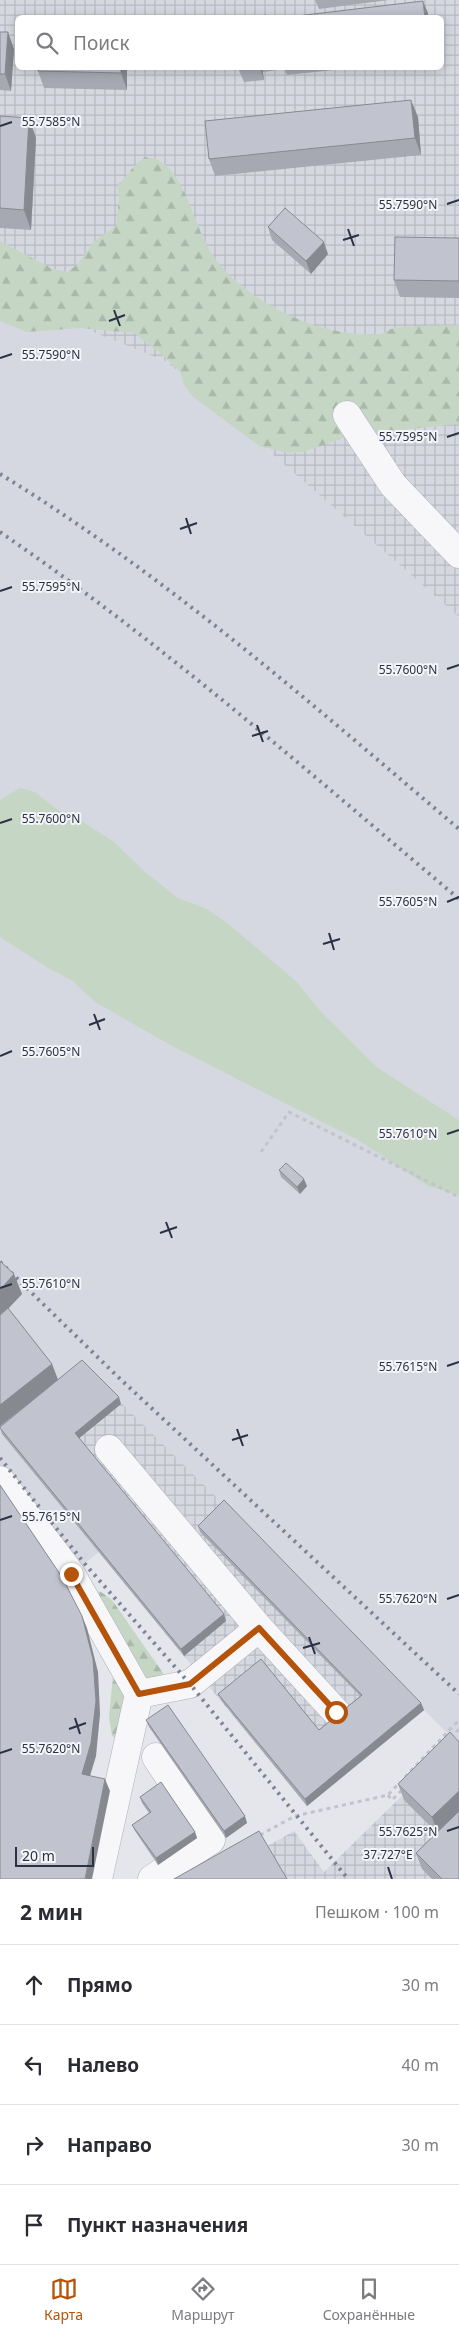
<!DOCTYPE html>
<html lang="ru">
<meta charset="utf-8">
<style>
:root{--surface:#fff;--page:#f7f7f7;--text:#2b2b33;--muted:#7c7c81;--line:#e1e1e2;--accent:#b45309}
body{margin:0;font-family:"Noto Sans",sans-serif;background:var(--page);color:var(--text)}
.scale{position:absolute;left:15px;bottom:12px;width:79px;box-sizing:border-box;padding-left:5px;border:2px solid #2c3044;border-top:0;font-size:14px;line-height:18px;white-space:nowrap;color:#2c3044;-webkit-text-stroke:4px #f4f5f9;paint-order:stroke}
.stop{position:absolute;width:15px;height:15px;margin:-11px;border:4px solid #b45309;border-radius:50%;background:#fff}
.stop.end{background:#b45309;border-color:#fff;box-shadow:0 1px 5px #0008}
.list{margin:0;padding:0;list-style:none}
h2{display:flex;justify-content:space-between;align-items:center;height:65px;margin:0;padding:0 20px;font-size:21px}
h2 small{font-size:16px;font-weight:400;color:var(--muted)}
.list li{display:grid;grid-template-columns:32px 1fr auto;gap:15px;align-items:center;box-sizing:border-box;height:80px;padding:0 20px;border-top:1px solid var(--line)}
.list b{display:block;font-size:19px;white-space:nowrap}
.list em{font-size:16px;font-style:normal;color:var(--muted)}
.icon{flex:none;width:28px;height:28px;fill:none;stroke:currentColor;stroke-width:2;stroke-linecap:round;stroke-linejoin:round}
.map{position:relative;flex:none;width:459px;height:1879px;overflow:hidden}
.search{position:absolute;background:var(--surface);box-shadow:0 2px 12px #0003;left:15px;right:15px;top:15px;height:55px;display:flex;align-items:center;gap:12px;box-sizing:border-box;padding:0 18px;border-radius:8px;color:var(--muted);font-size:19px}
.sheet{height:385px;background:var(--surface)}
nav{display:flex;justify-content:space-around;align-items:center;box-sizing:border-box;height:70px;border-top:1px solid var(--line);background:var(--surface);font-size:14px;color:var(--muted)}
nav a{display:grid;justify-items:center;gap:2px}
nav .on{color:var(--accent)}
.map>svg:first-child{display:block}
</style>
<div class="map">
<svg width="459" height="1879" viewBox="0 0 459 1879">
<defs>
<pattern id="industrial-grid" width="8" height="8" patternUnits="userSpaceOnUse" patternTransform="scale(1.25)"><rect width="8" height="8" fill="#d6d8e1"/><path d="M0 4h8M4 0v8" fill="none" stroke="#b8bac2"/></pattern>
<pattern id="forest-firs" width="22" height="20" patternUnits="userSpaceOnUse" patternTransform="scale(1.25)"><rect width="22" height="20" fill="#c6d6c5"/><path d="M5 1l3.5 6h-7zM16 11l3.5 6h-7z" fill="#aab8aa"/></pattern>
</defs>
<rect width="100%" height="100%" fill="#e4e6ec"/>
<path fill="#d6d8e1" d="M0 294 167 362 459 617V1745L424 1710 307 1806 99 1552 71 1574 98 1672 100 1714 96 1756 87 1786 0 1879Z"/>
<path fill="url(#industrial-grid)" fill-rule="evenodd" d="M0 0H459V617L167 362 0 294ZM18 18H442V68H18Z
M85 1367 226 1507 424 1710 307 1806 2 1434Z
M456 1743 459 1879H210L294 1831 324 1872Z"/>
<path fill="#c6d6c5" d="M20 788 35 792 66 816 80 820 114 842 144 871 178 898 207 909 231 926 297 982 322 1013 378 1068 459 1120V1195L428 1186 358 1140 172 1046 95 1002 73 981 48 968 0 937V800Z"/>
<path fill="url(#forest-firs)" d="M145 157C150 158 156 158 160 161 184 175 195 223 207 246 232 292 299 327 350 333 358 334 371 335 380 334 385 333 389 329 394 328 415 325 438 326 459 325V424L353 435 303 452 289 453 259 446 192 396 184 385 180 372 166 358 134 333 81 328 26 332 0 321V241L53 269 67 272 78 264 93 242 116 226 119 198 117 186C128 175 132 166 145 157Z
M94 1591 101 1592 112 1600 163 1673 162 1679 118 1739 112 1736 109 1717 113 1675Z"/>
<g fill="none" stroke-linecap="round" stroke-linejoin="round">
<g stroke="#adafba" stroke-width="29">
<path id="minor" d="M347 415 393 485 459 554
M109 1449 259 1628 336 1712
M0 1480 71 1574 139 1694 98 1879
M139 1694 190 1684 259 1628
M152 1879 211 1840 156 1757"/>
</g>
<path stroke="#c2c3cb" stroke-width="3" stroke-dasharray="4 4" stroke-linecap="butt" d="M261 1152 289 1112 459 1197
M451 1738 459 1729
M405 1777 459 1720
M388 1795 392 1800 402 1790
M260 1835 295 1816 388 1795 400 1782"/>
<use href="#minor" stroke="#f7f7fa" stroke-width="28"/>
<path stroke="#7e8295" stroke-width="4" stroke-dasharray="2.5 5" stroke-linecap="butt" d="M0 474C165 575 312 704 459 829
M0 532C162 643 310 773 459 899
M0 1262 117 1376 459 1694
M0 1458 85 1564 190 1684 348 1879"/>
</g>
<path fill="#a6a9b2" d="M315 0H389L319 9Z
M0 32 14 49 11 91 0 90Z
M127 68V90L44 88 38 71Z
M238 68H276L277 70 263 72 264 80 244 82Z
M284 68H352L287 75Z
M0 116 29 118 36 138 31 230 0 228Z
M418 117 421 155 215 176 209 159Z
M268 227 328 254 311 274 272 240Z
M459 238V298L400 297 394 280Z
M279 1170 307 1186 300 1194 281 1177Z
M0 1261 22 1294 8 1309 52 1364 58 1380 121 1404 79 1438 226 1621 184 1656 2 1434 0 1427 24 1407 0 1426Z
M198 1526 421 1703 424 1710 307 1806 221 1700 218 1694 319 1730 360 1696 200 1532Z
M146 1720 247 1823 226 1838 149 1727Z
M450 1732 459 1879H432L422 1869 416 1853 437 1833 404 1800 398 1784Z
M140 1797 195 1832 197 1838 158 1865 135 1831 132 1825 149 1813 142 1803Z"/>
<path fill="#878991" d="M423 1 428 13V18H425Z
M8 32 14 49 11 91 5 74Z
M121 68H127V90L121 73Z
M260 68H262L264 80Z
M411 100 418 117 421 155 415 138Z
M29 118 36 138 31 230 24 210Z
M324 242 328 254 311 274 306 261Z
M304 1179 307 1186 300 1194 297 1187Z
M14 1274 22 1294 0 1317V1290Z
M52 1364 58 1380 0 1426V1405Z
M119 1397 121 1404 77 1440 75 1433Z
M224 1614 226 1621 184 1656 181 1649Z
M82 1616 87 1628 98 1672 100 1714 96 1756 87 1786 82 1774Z
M421 1703 424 1710 307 1806 305 1799Z
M105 1779 110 1791 92 1879H85Z
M459 1791V1814L438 1834 432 1817Z
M245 1816 247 1823 226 1838 224 1831Z
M195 1832 197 1838 158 1865 156 1858Z"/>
<path fill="#c1c4cf" stroke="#878991" d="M423 1 425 18H280Z
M266 15V18H249Z
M0 32H8L5 74H0Z
M38 68H121V73L38 71Z
M411 100 415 138 209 159 205 121Z
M0 116 29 118 24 210 0 208Z
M285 208 324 242 306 261 268 227Z
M395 237 459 238V281L394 280Z
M286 1163 304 1179 297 1187 279 1170Z
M0 1261 14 1274 0 1290Z
M8 1308 52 1364 0 1405V1315Z
M82 1360 119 1397 75 1433 224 1614 181 1649 0 1428V1427Z
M0 1485 62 1577 82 1616 93 1659 96 1701 91 1743 82 1774 105 1779 85 1879H0Z
M224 1500 421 1703 305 1799 218 1694 261 1659 319 1730 362 1695 198 1526Z
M168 1705 245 1816 224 1831 146 1720Z
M450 1732 459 1742V1791L432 1817 398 1784Z
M161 1782 195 1832 156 1858 132 1825 151 1812 140 1797Z
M459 1811V1879H442L416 1853Z
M259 1831 287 1879H174Z"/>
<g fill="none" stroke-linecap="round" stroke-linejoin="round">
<path stroke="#b45309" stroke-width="6" d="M71 1574 139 1694 190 1684 259 1628 336 1712"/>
</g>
<path fill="none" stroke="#2c3044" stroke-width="2" d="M0 126 12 122M447 204 459 200M348 229 354 246M343 240 359 235M114 310 120 326M109 321 125 315M0 358 12 354M447 437 459 433M186 518 191 534M180 529 197 523M0 591 12 587M447 669 459 665M257 725 263 742M252 736 268 731M0 823 12 819M447 902 459 897M329 933 334 950M323 944 340 939M94 1014 100 1030M89 1025 105 1019M0 1056 12 1051M447 1134 459 1130M166 1222 172 1238M160 1233 177 1227M0 1288 12 1284M447 1366 459 1362M237 1429 243 1446M232 1440 248 1435M0 1520 12 1516M447 1599 459 1595M309 1637 315 1654M303 1648 320 1643M75 1718 80 1734M69 1729 86 1723M0 1753 12 1749M447 1831 459 1827M388 1867 392 1879"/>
<g font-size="12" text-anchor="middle" fill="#2c3044" stroke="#f4f5f9" stroke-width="4" stroke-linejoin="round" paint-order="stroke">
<text x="51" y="126">55.7585°N</text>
<text x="408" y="209">55.7590°N</text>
<text x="51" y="359">55.7590°N</text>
<text x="408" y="441">55.7595°N</text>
<text x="51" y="591">55.7595°N</text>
<text x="408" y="674">55.7600°N</text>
<text x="51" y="823">55.7600°N</text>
<text x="408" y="906">55.7605°N</text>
<text x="51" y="1056">55.7605°N</text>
<text x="408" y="1138">55.7610°N</text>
<text x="51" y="1288">55.7610°N</text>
<text x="408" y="1371">55.7615°N</text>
<text x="51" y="1521">55.7615°N</text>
<text x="408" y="1603">55.7620°N</text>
<text x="51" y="1753">55.7620°N</text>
<text x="408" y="1836">55.7625°N</text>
<text x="388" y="1859">37.727°E</text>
</g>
</svg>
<div class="scale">20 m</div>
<div class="stop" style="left:336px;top:1712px"></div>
<div class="stop end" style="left:71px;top:1574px"></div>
<div class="search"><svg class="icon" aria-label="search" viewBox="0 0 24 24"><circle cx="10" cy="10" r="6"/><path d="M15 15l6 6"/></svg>Поиск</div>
</div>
<section class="sheet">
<h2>2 мин<small>Пешком · 100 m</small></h2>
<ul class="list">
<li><svg class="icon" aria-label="ahead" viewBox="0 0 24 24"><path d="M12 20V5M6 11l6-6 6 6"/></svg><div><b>Прямо</b></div><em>30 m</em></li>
<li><svg class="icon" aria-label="left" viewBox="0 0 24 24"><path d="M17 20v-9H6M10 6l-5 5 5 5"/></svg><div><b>Налево</b></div><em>40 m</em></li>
<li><svg class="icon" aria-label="right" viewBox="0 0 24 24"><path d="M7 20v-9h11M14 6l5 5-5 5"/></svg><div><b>Направо</b></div><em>30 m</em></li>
<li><svg class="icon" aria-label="arrive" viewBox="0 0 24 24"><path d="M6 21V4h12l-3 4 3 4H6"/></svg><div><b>Пункт назначения</b></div></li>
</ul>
</section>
<nav>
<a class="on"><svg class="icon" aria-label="map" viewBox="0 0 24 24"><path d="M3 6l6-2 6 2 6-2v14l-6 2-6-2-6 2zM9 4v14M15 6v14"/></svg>Карта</a>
<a><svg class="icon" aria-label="directions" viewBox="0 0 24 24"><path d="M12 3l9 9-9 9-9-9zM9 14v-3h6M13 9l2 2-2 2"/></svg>Маршрут</a>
<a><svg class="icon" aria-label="saved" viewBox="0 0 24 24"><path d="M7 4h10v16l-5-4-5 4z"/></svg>Сохранённые</a>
</nav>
